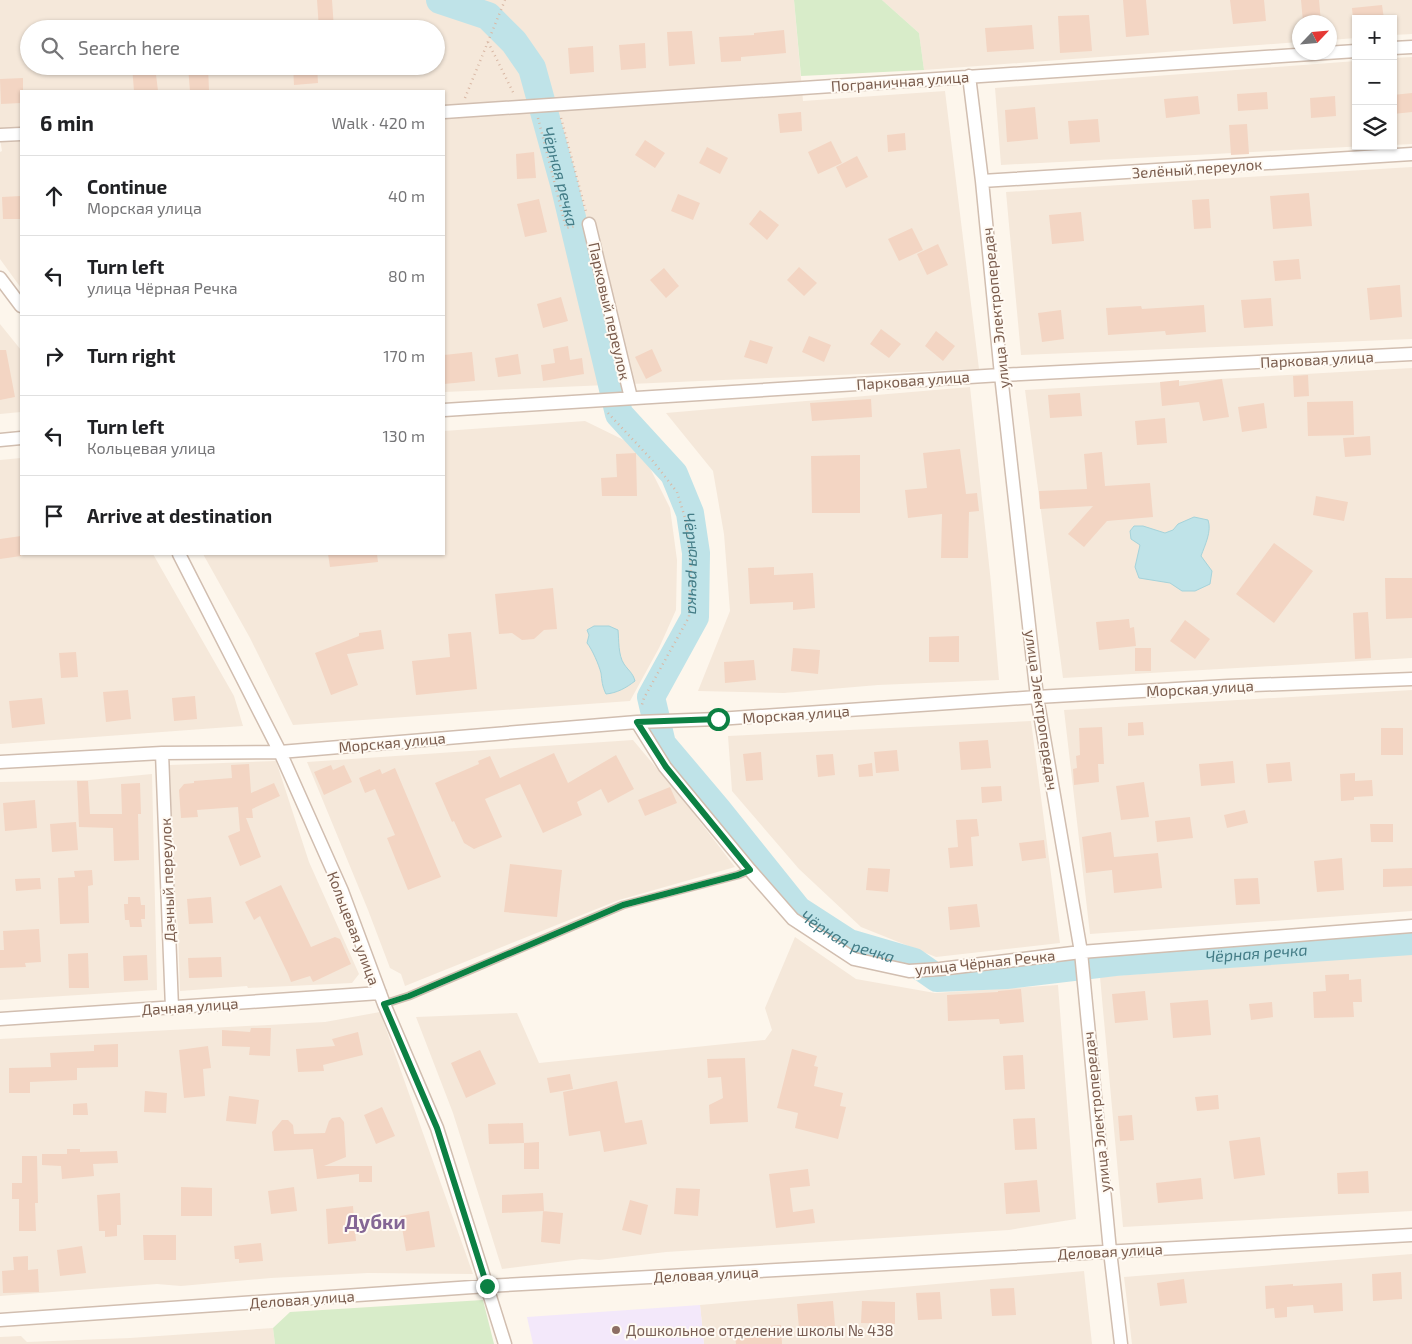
<!DOCTYPE html>
<meta charset="utf-8">
<style>
:root{--surface:#fff;--page:#f6f6f6;--text:#202124;--muted:#757577;--line:#e0e0e0}
body{margin:0;font-family:"Exo 2",sans-serif;background:var(--page);color:var(--text)}
.controls{position:absolute;right:15px;top:15px;display:grid;overflow:hidden;border-radius:0px;box-shadow:0 1px 4px #0004}
.controls button{width:45px;height:45px;display:grid;place-items:center;padding:0;border:0;border-bottom:1px solid var(--line);background:var(--surface);color:var(--text);font:25px sans-serif}
.compass{position:absolute;left:1292px;top:15px;width:45px;height:45px;border-radius:50%;background:var(--surface);box-shadow:0 1px 4px #0004;rotate:64deg}
.stop{position:absolute;width:15px;height:15px;margin:-11px;border:4px solid #0b8043;border-radius:50%;background:#fff}
.stop.end{background:#0b8043;border-color:#fff;box-shadow:0 1px 5px #0008}
.list{margin:0;padding:0;list-style:none}
h2{display:flex;justify-content:space-between;align-items:center;height:65px;margin:0;padding:0 20px;font-size:21px}
h2 small{font-size:16px;font-weight:400;color:var(--muted)}
.list li{display:grid;grid-template-columns:32px 1fr auto;gap:15px;align-items:center;box-sizing:border-box;height:80px;padding:0 20px;border-top:1px solid var(--line)}
.list b{display:block;font-size:19px;white-space:nowrap}
.list p{margin:0;font-size:16px;white-space:nowrap;color:var(--muted)}
.list em{font-size:16px;font-style:normal;color:var(--muted)}
.icon{flex:none;width:28px;height:28px;fill:none;stroke:currentColor;stroke-width:2;stroke-linecap:round;stroke-linejoin:round}
.map{position:relative;flex:none;width:1412px;height:1344px;overflow:hidden}
.search{position:absolute;background:var(--surface);box-shadow:0 1px 4px #0004;left:20px;top:20px;width:425px;height:55px;display:flex;align-items:center;gap:12px;box-sizing:border-box;padding:0 18px;border-radius:28px;color:var(--muted);font-size:19px}
.panel{position:absolute;background:var(--surface);box-shadow:0 1px 4px #0004;left:20px;top:90px;width:425px;height:465px;border-radius:0px}
.map>svg:first-child{display:block}
</style>
<div class="map">
<svg width="1412" height="1344" viewBox="0 0 1412 1344">
<rect width="100%" height="100%" fill="#fdf6ec"/>
<path fill="#f5e8da" fill-rule="evenodd" d="M0 0H435L472 7 474 0H794L803 101 945 91 979 369 444 392V91H21V288L0 259V152L2 151 0 139ZM29 29H436V66H29Z
M882 0H1412V34L1393 35V19H1356V38L1330 40V22H1300L1299 42 924 70 919 33Z
M1412 57V144L1393 145V58Z
M1356 61V146H1366L1001 165 995 88Z
M1412 167V339L1021 355 1006 192Z
M0 324 21 350V412L0 414Z
M1412 368V658L1063 678 1025 390Z
M970 387 991 583 999 680 878 685 784 693 698 691 730 611 724 534 713 471 666 413Z
M585 421 630 443 649 466 670 508 677 560 676 610 659 648 630 701 293 725 250 638 203 554H444V431Z
M21 458V554H153L234 696 243 726 0 744V460Z
M1412 690V911L1090 934 1064 710Z
M1031 721 1060 943 936 957 861 927 799 869 732 791 728 736Z
M633 740 684 801 735 867 619 900 405 986 401 974 390 968 368 910 307 762Z
M276 761 309 862 359 974 352 983 248 988 247 986 180 991 178 928 173 877 170 765Z
M152 774 157 990 0 1000V782L89 780Z
M795 937 856 979 935 993 1058 985 1076 1219 1009 1230 666 1252 599 1260 582 1259 502 1269 453 1113 416 1017 517 1013 539 1063 765 1040 772 1030 765 1008Z
M1412 954V1211L1123 1227 1100 977Z
M380 1012 473 1274 368 1273 271 1278 181 1286 157 1284 0 1296V1039L325 1022Z
M1412 1254V1344H1132L1124 1277Z
M1084 1271 1092 1344H704L700 1305Z
M273 1328 275 1344H0V1337L21 1336 27 1342 130 1338Z"/>
<path fill="#f3e8fa" d="M700 1305 704 1344H533L527 1317Z"/>
<path fill="#d8ecc9" d="M435 0H474L472 7Z
M794 0H882L919 33 924 70 801 76Z
M483 1300 494 1344H275L273 1328 290 1312Z"/>
<path fill="#bfe3e8" stroke="#a5d3da" d="M1194 517 1208 520C1212 531 1205 545 1201 556L1212 571 1210 584 1195 591H1182L1170 583 1139 578 1135 567 1140 545 1131 539 1130 531 1134 526H1143L1165 533 1173 530 1178 524Z
M594 626H609L618 630C619 640 618 655 624 664 628 670 633 673 635 681 626 688 617 693 606 694 602 686 602 681 601 673 599 665 592 649 587 643L589 635 587 630Z"/>
<g fill="none" stroke-linecap="round" stroke-linejoin="round">
<path stroke="#bfe3e8" stroke-width="28" id="s1" d="M440 0 488 16 514 42 532 68 564 184 619 414 674 474 690 513 696 553 695 617 651 697 662 744 717 809 798 910 849 943 914 962 937 978 1006 975 1115 962 1412 941"/>
</g>
<path fill="#f3d5c3" d="M317 0H332L334 29H319Z
M1123 0H1146L1149 35 1126 37Z
M1230 0H1264L1266 21 1233 24Z
M1301 0H1319L1321 22H1303Z
M1382 5 1384 19H1353L1352 8Z
M1089 15 1092 51 1060 53 1058 16Z
M1032 25 1034 49 987 52 985 28Z
M784 30 786 53 741 57V61L721 62 719 37 754 35V33Z
M692 31 695 64 669 66 667 32Z
M645 43 646 68 621 70 619 45Z
M593 46 594 72 570 74 568 48Z
M132 66H155L158 91H134Z
M208 66 209 91H190L188 67Z
M293 66H317L318 83 294 85Z
M23 78V91H21V103L1 104 0 79Z
M1267 92 1268 109 1238 111 1237 94Z
M1412 93V112L1393 114V95Z
M1198 96 1200 114 1166 118 1164 99Z
M1335 96 1336 116 1311 118 1310 98Z
M1035 107 1038 139 1007 142 1005 110Z
M801 112 802 131 780 133 778 114Z
M1098 119 1100 142 1070 144 1068 121Z
M1247 124 1249 154 1231 155 1229 125Z
M905 133 906 150 888 152 887 135Z
M645 140 665 153 655 168 635 155Z
M831 141 842 163 818 174 808 152Z
M707 147 728 158 720 174 699 163Z
M534 152 536 178 517 179 516 154Z
M857 156 868 177 846 188 836 167Z
M1309 193 1312 226 1273 229 1270 196Z
M678 194 700 203 693 220 671 211Z
M21 196V219H3L2 197Z
M539 199 547 232 525 237 517 204Z
M1209 199 1211 228 1194 229 1192 200Z
M760 210 779 225 767 240 749 224Z
M1081 212 1084 241 1052 244 1049 215Z
M912 228 923 250 899 261 888 239Z
M938 244 948 265 927 275 917 254Z
M1299 259 1301 279 1275 281 1273 261Z
M799 267 817 283 804 296 787 280Z
M664 268 679 286 666 298 650 280Z
M1400 285 1402 317 1370 320 1367 288Z
M561 297 568 321 543 328 537 304Z
M1271 298 1273 326 1244 328 1241 300Z
M1204 305 1206 332 1166 335 1165 331 1108 335 1106 308 1141 306 1142 309Z
M1061 310 1064 339 1042 342 1038 313Z
M881 329 901 344 889 358 870 344Z
M936 331 955 346 943 361 925 346Z
M809 336 831 345 824 362 802 352Z
M750 340 773 347 767 364 744 357Z
M568 346 570 360 582 358 584 374 543 381 541 365 555 363 553 349Z
M652 349 662 371 646 379 635 357Z
M0 350H6L15 397 0 400Z
M472 352 475 381 444 384V355Z
M518 354 521 374 498 377 495 358Z
M1308 375 1309 396 1294 397 1293 376Z
M1222 379 1229 417 1203 421 1199 402 1162 406 1160 382 1179 380V386Z
M1080 393 1082 416 1050 418 1048 395Z
M871 399 872 417 812 421 810 403Z
M1353 401 1354 435 1308 436 1307 402Z
M1264 403 1267 428 1242 432 1238 407Z
M1165 418 1167 443 1137 445 1135 421Z
M1370 436 1371 455 1345 457 1343 438Z
M960 449 966 494 977 493 979 511 969 512 968 558H941L942 514 908 518 905 490 927 488 923 453Z
M1102 452 1105 486 1150 483 1153 517 1107 521 1084 547 1068 534 1093 506 1040 509 1039 491 1087 489 1084 454Z
M636 453 637 496H602L601 478 617 477 616 454Z
M860 455V513H812L811 456Z
M1316 496 1348 502 1344 521 1313 515Z
M21 536V556L0 559V539Z
M1274 543 1313 571 1274 623 1236 594Z
M328 554H377L378 562 330 567Z
M774 567V575L813 573 815 608 793 610V602L750 604 748 568Z
M1385 578H1412V618L1386 619Z
M553 588 557 629 544 630 534 639 522 640 512 633 499 634 495 594Z
M1368 612 1371 658 1355 659 1353 613Z
M1129 619 1130 628 1134 627 1136 646 1099 650 1096 622Z
M1185 620 1210 639 1195 659 1170 641Z
M381 630 384 649 347 654 358 685 331 695 315 653 359 636V633Z
M471 632 477 689 416 695 412 661 450 657 448 634Z
M959 636V662H929V637Z
M793 648 820 650 818 674 791 671Z
M1135 648H1151V671H1135Z
M76 652 78 677 61 678 59 653Z
M754 660 756 680 725 683 724 662Z
M128 690 131 719 106 722 103 692Z
M195 696 197 719 174 721 172 698Z
M42 698 45 724 12 728 9 701Z
M1143 722 1144 735 1128 736V723Z
M1102 727 1104 764H1098L1099 782 1074 785 1073 769 1077 768 1076 756 1080 755 1079 728Z
M1381 728H1403V755H1381Z
M988 740 991 768 961 770 959 742Z
M897 750 899 771 876 773 874 752Z
M761 752 763 780 746 781 743 754Z
M554 753 568 783 616 755 634 789 608 803 601 789 577 802 582 815 543 833 520 784 485 799 502 837 474 849 464 843 454 821 452 822 435 783 479 764 478 761 490 756 500 778Z
M833 754 835 775 818 777 816 755Z
M1233 761 1235 783 1201 786 1199 764Z
M1290 762 1292 781 1268 783 1266 764Z
M872 763 873 776 859 777 858 765Z
M249 764 251 793 274 783 280 796 252 809 253 818H246L261 857 240 866 228 836 240 831 238 807 197 810 198 817 181 818 179 790 184 784 194 783V781L232 778 231 765Z
M331 765 333 770 344 765 352 782 324 795 314 772Z
M395 768 441 877 408 890 387 838 395 835 375 789 365 793 359 778 380 769 382 774Z
M1355 773V781L1372 780 1373 796 1354 797V800L1341 801 1340 774Z
M77 781H88L90 814H122L121 784 140 783 141 814H138L139 860 114 861 113 828 79 827Z
M1144 782 1149 817 1121 820 1116 786Z
M1001 786 1002 801 982 803 981 787Z
M670 787 677 803 645 816 638 800Z
M35 800 37 828 5 831 3 803Z
M1245 810 1248 823 1227 828 1224 815Z
M1190 817 1193 838 1157 842 1155 821Z
M977 819 979 836 971 837 973 866 950 868 948 848 958 847 956 820Z
M76 822 78 850 52 852 50 824Z
M1370 824H1393V842H1371Z
M1111 832 1114 857 1158 853 1162 888 1114 893 1112 870 1086 873 1082 837Z
M1044 840 1046 858 1022 861 1019 843Z
M1342 858 1344 890 1317 892 1314 861Z
M510 864 562 870 557 917 504 912Z
M868 868 890 869 888 892 866 890Z
M1412 868V886L1383 887V869Z
M92 870 93 885 88 886 89 923 60 924 58 878 75 877 74 871Z
M40 878 41 889 16 891 15 879Z
M1258 878 1260 904 1236 905 1234 879Z
M281 885 311 947 335 937 340 939 351 964 313 982 310 976 291 982 288 974 260 916 254 920 245 902Z
M128 897H140L141 905H145V919H141L142 927H130L129 920H125L124 904H128Z
M211 897 213 923 189 924 187 899Z
M977 904 980 927 950 930 948 907Z
M39 929 41 962 25 963 26 967 0 968V950H4L3 931Z
M88 953 89 988H69L68 954Z
M147 955 148 980 124 981 123 956Z
M221 957 222 977 189 978 188 958Z
M1349 974V980L1361 979 1362 1002H1353L1354 1017 1314 1018 1313 992 1326 991 1325 975Z
M1021 989 1024 1022 1000 1024 999 1019 948 1021 947 995 998 992V991Z
M1145 991 1148 1020 1115 1023 1112 994Z
M1208 1000 1211 1035 1173 1038 1170 1003Z
M1272 1002 1273 1017 1251 1020 1249 1004Z
M251 1028H271L270 1056 249 1055 250 1047 222 1046V1030L250 1032Z
M358 1032 363 1055 323 1065 324 1071 298 1072 296 1049 335 1046 332 1039Z
M118 1044V1067L77 1068V1080L30 1082V1093H9V1068L51 1067 50 1053 94 1051V1045Z
M208 1046 211 1068 203 1069 205 1096 184 1098 179 1050Z
M792 1049 817 1056 814 1066 818 1067 814 1086 843 1093 840 1106 846 1107 838 1139 795 1128 798 1113 777 1108Z
M480 1050 496 1084 466 1098 451 1063Z
M1023 1055 1025 1089 1005 1090 1003 1056Z
M745 1058 748 1122 710 1124 709 1105 723 1098 721 1077 708 1078 707 1059Z
M570 1074 573 1089 550 1093 547 1078Z
M617 1081 625 1123 642 1120 647 1144 604 1152 600 1131 569 1136 563 1092Z
M145 1091 167 1093 166 1113 144 1112Z
M1218 1095 1219 1109 1197 1111 1195 1097Z
M229 1096 259 1100 256 1124 226 1121Z
M87 1103 88 1115H73V1104Z
M382 1107 395 1136 376 1144 364 1115Z
M1132 1115 1134 1140 1120 1141 1118 1116Z
M340 1117 344 1122 346 1157 324 1166H372V1182H359V1174L317 1179 313 1149 274 1151 272 1132 282 1120H288L293 1125 294 1134 325 1133 329 1121 332 1118Z
M1035 1118 1037 1149 1015 1150 1013 1119Z
M523 1123 524 1143 489 1144 488 1124Z
M1260 1137 1265 1175 1234 1179 1229 1141Z
M539 1142V1169H524V1143Z
M67 1149H80V1152L117 1151 118 1163 93 1164 94 1176 62 1179 61 1166 42 1165V1154H67Z
M22 1156H37L38 1203H35L36 1231H19V1199H12V1183H22Z
M808 1169 810 1186 790 1188 793 1212 813 1209 815 1223 776 1228 769 1174Z
M1368 1171 1369 1193 1338 1194 1337 1173Z
M1201 1178 1203 1199 1158 1203 1156 1183Z
M1037 1180 1040 1212 1006 1214 1004 1183Z
M181 1187 212 1188V1216H181Z
M294 1187 297 1211 271 1214 268 1191Z
M676 1188 700 1189 698 1216 674 1214Z
M120 1193 121 1225H117V1236L105 1237V1231H99L97 1195Z
M543 1193 544 1211 502 1213V1195Z
M630 1200 648 1205 641 1235 622 1230Z
M353 1206 356 1241 328 1244 326 1209Z
M429 1211 435 1247 406 1251 400 1216Z
M543 1211 563 1213 560 1244 541 1242Z
M143 1235H176V1260H144Z
M261 1243 263 1261 239 1263V1259H235L234 1246Z
M82 1246 86 1273 60 1276 57 1250Z
M28 1256V1270L38 1269 39 1292 3 1293 2 1271 14 1270 13 1257Z
M1401 1272 1402 1299 1373 1301 1372 1274Z
M1184 1279 1187 1303 1160 1306 1157 1283Z
M1342 1283 1343 1311 1314 1313 1313 1305 1287 1307V1317L1275 1318 1274 1308 1266 1309 1265 1286 1293 1284V1286Z
M1014 1288 1016 1315 992 1316 990 1289Z
M940 1292 942 1319 918 1320 916 1293Z
M833 1301 835 1326 799 1329 797 1304Z
M862 1301 895 1302V1324L861 1323Z
M781 1325 782 1344H736L734 1329Z"/>
<g fill="none" stroke-linecap="round" stroke-linejoin="round">
<g stroke="#d1beb0" stroke-width="9">
<path id="service" d="M384 1004 409 996 623 905 738 875 750 870"/>
</g>
<g stroke="#d1beb0" stroke-width="15">
<path id="minor" d="M1393 48 1412 47
M969 76 982 181 1001 375 1037 697 1081 952 1110 1251 1121 1344
M444 112 1356 51
M0 135 21 134
M982 181 1412 154
M589 224 631 398
M0 278 21 306
M444 410 1001 375 1412 354
M0 440 21 438
M179 554 280 752 342 891 384 1004 437 1128 505 1344
M637 722 665 767 750 870 793 919 854 959 909 971 940 969 1081 952 1412 926
M162 753 172 1008
M0 762 162 753 280 752 637 722 718 719 1037 697 1228 686 1412 679
M0 1019 380 993
M0 1320 487 1286 1412 1235"/>
</g>
<path stroke="#d9b8a5" stroke-width="2.5" stroke-dasharray="1 4" stroke-linecap="butt" d="M488 42 514 94
M465 98 505 0
M538 118 566 228 577 226
M561 118 586 212
M608 413 652 460 677 492 686 521 691 569 689 617 644 698 641 708"/>
<use href="#service" stroke="#fff" stroke-width="6"/>
<use href="#minor" stroke="#fff" stroke-width="12"/>
</g>
<g fill="none" stroke-linecap="round" stroke-linejoin="round">
<path stroke="#0b8043" stroke-width="6" d="M487 1286 437 1128 384 1004 409 996 623 905 738 875 750 870 666 767 637 722 718 719"/>
</g>
<circle fill="#8d6e63" stroke="#fffaf3" stroke-width="2" cx="616" cy="1330" r="5"/>
<g text-anchor="middle" dominant-baseline="central" stroke-width="4" stroke-linejoin="round" paint-order="stroke">
<g font-size="15" fill="#7a5c4d" stroke="#fffaf3">
<text transform="translate(900 81) rotate(-4)">Пограничная улица</text>
<text transform="translate(1197 168) rotate(-4)">Зелёный переулок</text>
<text transform="translate(995 308) rotate(-96)">улица Электропередач</text>
<text transform="translate(610 311) rotate(77)">Парковый переулок</text>
<text transform="translate(1317 359) rotate(-3)">Парковая улица</text>
<text transform="translate(913 380) rotate(-4)">Парковая улица</text>
<text transform="translate(1200 688) rotate(-3)">Морская улица</text>
<text transform="translate(1042 710) rotate(82)">улица Электропередач</text>
<text transform="translate(796 714) rotate(-4)">Морская улица</text>
<text transform="translate(392 742) rotate(-5)">Морская улица</text>
<text transform="translate(167 880) rotate(-92)">Дачный переулок</text>
<text transform="translate(354 928) rotate(69)">Кольцевая улица</text>
<text transform="translate(985 962) rotate(-6)">улица Чёрная Речка</text>
<text transform="translate(190 1006) rotate(-4)">Дачная улица</text>
<text transform="translate(1096 1112) rotate(-96)">улица Электропередач</text>
<text transform="translate(1110 1251) rotate(-3)">Деловая улица</text>
<text transform="translate(706 1274) rotate(-3)">Деловая улица</text>
<text transform="translate(302 1299) rotate(-4)">Деловая улица</text>
</g>
<g font-size="15" fill="#785e54" stroke="#fffaf3" text-anchor="start">
<text x="626" y="1330">Дошкольное отделение школы № 438</text>
</g>
<g font-size="16" font-style="italic" fill="#437c86" stroke="#fffaf3">
<text stroke="none"><textPath href="#s1" startOffset="231">Чёрная речка</textPath></text>
<text stroke="none"><textPath href="#s1" startOffset="650">Чёрная речка</textPath></text>
<text stroke="none"><textPath href="#s1" startOffset="1115">Чёрная речка</textPath></text>
<text stroke="none"><textPath href="#s1" startOffset="1535">Чёрная речка</textPath></text>
</g>
<g font-size="20" font-weight="bold" fill="#846695" stroke="#fffaf3">
<text x="375" y="1221">Дубки</text>
</g>
</g>
</svg>
<div class="controls">
<button>+</button>
<button>−</button>
<button><svg class="icon" aria-label="layers" viewBox="0 0 24 24"><path d="M12 4l9 5-9 5-9-5zM3 14l9 5 9-5"/></svg></button>
</div>
<svg class="compass" viewBox="-18 -18 36 36"><path d="M0-13l5 13h-10z" fill="#e53935"/><path d="M0 13l5-13h-10z" fill="#757577"/></svg>
<div class="stop" style="left:718px;top:719px"></div>
<div class="stop end" style="left:487px;top:1286px"></div>
<div class="search"><svg class="icon" aria-label="search" viewBox="0 0 24 24"><circle cx="10" cy="10" r="6"/><path d="M15 15l6 6"/></svg>Search here</div>
<section class="panel">
<h2>6 min<small>Walk · 420 m</small></h2>
<ul class="list">
<li><svg class="icon" aria-label="ahead" viewBox="0 0 24 24"><path d="M12 20V5M6 11l6-6 6 6"/></svg><div><b>Continue</b><p>Морская улица</p></div><em>40 m</em></li>
<li><svg class="icon" aria-label="left" viewBox="0 0 24 24"><path d="M17 20v-9H6M10 6l-5 5 5 5"/></svg><div><b>Turn left</b><p>улица Чёрная Речка</p></div><em>80 m</em></li>
<li><svg class="icon" aria-label="right" viewBox="0 0 24 24"><path d="M7 20v-9h11M14 6l5 5-5 5"/></svg><div><b>Turn right</b></div><em>170 m</em></li>
<li><svg class="icon" aria-label="left" viewBox="0 0 24 24"><path d="M17 20v-9H6M10 6l-5 5 5 5"/></svg><div><b>Turn left</b><p>Кольцевая улица</p></div><em>130 m</em></li>
<li><svg class="icon" aria-label="arrive" viewBox="0 0 24 24"><path d="M6 21V4h12l-3 4 3 4H6"/></svg><div><b>Arrive at destination</b></div></li>
</ul>
</section>
</div>
